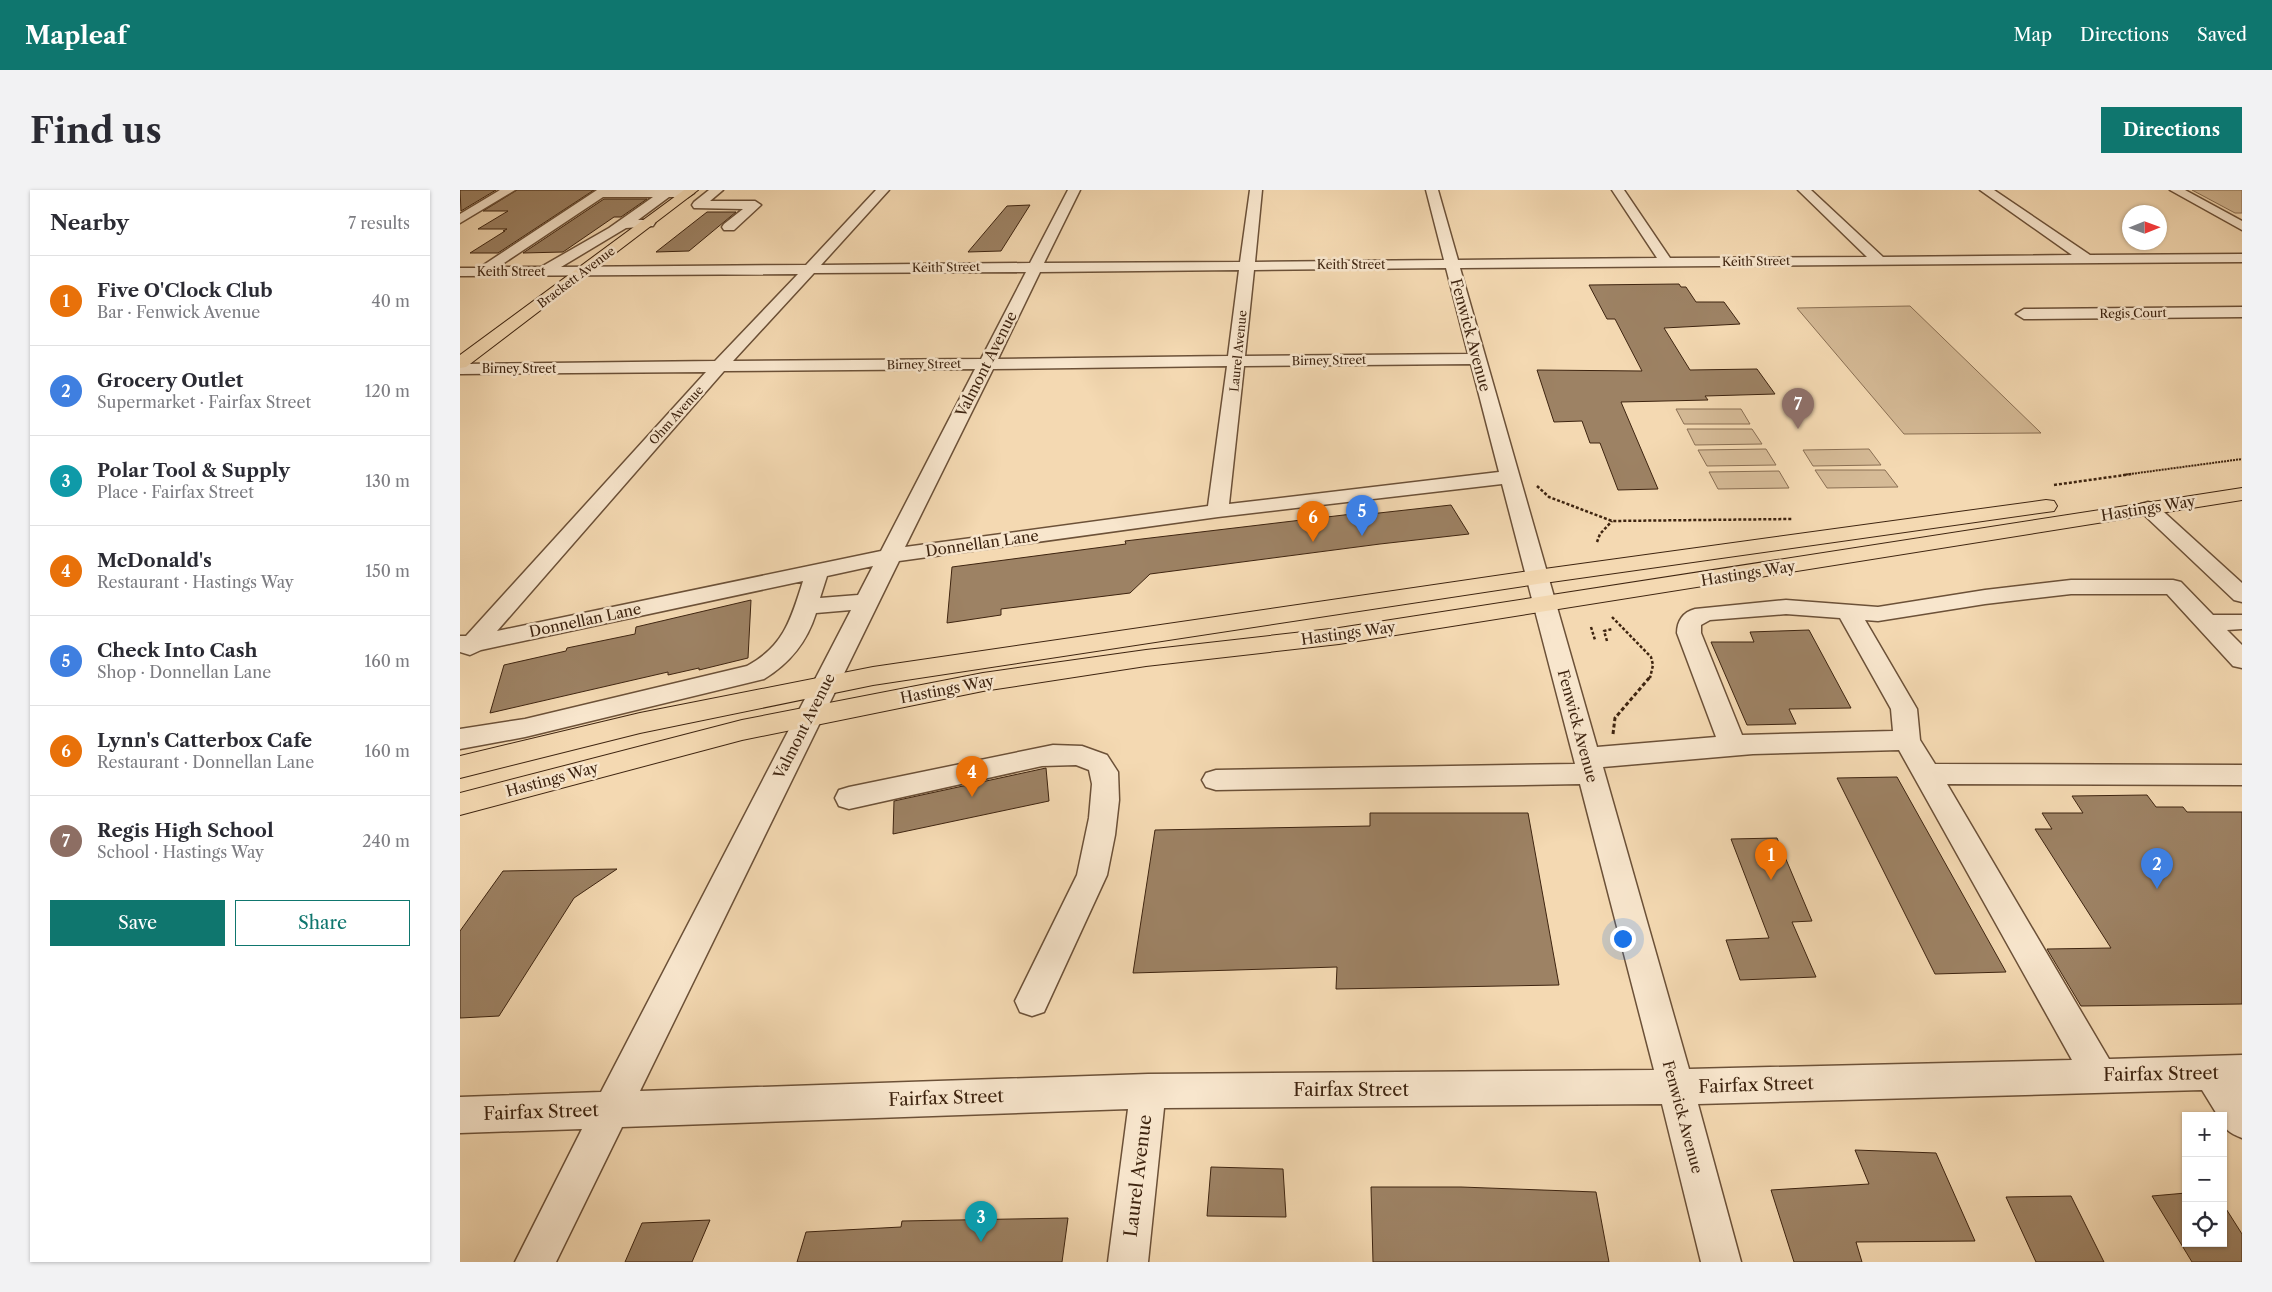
<!DOCTYPE html>
<meta charset="utf-8">
<style>
:root{--surface:#fff;--page:#f2f2f3;--text:#2b2b33;--muted:#7c7c81;--line:#e1e1e2;--accent:#0f766e}
body{margin:0;font-family:"Libre Caslon Text",serif;background:var(--page);color:var(--text)}
.controls{position:absolute;right:15px;bottom:15px;display:grid;overflow:hidden;border-radius:0px;box-shadow:0 1px 4px #0004}
.controls button{width:45px;height:45px;display:grid;place-items:center;padding:0;border:0;border-bottom:1px solid var(--line);background:var(--surface);color:var(--text);font:25px sans-serif}
.compass{position:absolute;left:1662px;top:15px;width:45px;height:45px;border-radius:50%;background:var(--surface);box-shadow:0 1px 4px #0004;rotate:89deg}
.you{position:absolute;left:1162px;top:748px;width:18px;height:18px;margin:-12px;border:4px solid #fff;border-radius:50%;background:#1a73e8;box-shadow:0 0 0 8px #1a73e833}
.badge{display:grid;place-items:center;width:32px;height:32px;border-radius:50%;background:var(--accent);color:#fff;font-size:16px;font-weight:700}
.pin{position:absolute;translate:-50% -41px;filter:drop-shadow(0 1px 2px #0008)}
.pin::after{content:'';position:absolute;top:26px;width:18px;height:15px;background:inherit;clip-path:polygon(0 0,100% 0,50% 100%)}
.list{margin:0;padding:0;list-style:none}
h2{display:flex;justify-content:space-between;align-items:center;height:65px;margin:0;padding:0 20px;font-size:21px}
h2 small{font-size:16px;font-weight:400;color:var(--muted)}
.list li{display:grid;grid-template-columns:32px 1fr auto;gap:15px;align-items:center;box-sizing:border-box;height:90px;padding:0 20px;border-top:1px solid var(--line)}
.list b{display:block;font-size:19px;white-space:nowrap}
.list p{margin:0;font-size:16px;white-space:nowrap;color:var(--muted)}
.list em{font-size:16px;font-style:normal;color:var(--muted)}
.actions{display:flex;gap:10px;padding:15px 20px}
.actions a{flex:1;padding:11px 0;border:1px solid var(--accent);border-radius:0px;text-align:center;font-size:18px;color:var(--accent)}
.actions .main{background:var(--accent);color:#fff}
.icon{flex:none;width:28px;height:28px;fill:none;stroke:currentColor;stroke-width:2;stroke-linecap:round;stroke-linejoin:round}
.map{position:relative;flex:none;width:1782px;height:1072px;overflow:hidden;border-radius:0px}
header{display:flex;align-items:center;gap:30px;box-sizing:border-box;height:70px;padding:0 25px;background:var(--accent);color:#fff}
header strong{font-size:24px}
nav{display:flex;gap:28px;margin-inline-start:auto;font-size:18px}
.intro{display:flex;align-items:center;justify-content:space-between;box-sizing:border-box;height:120px;padding:0 30px}
h1{margin:0;font-size:35px}
.button{padding:12px 22px;border-radius:0px;background:var(--accent);color:#fff;font-size:18px;font-weight:700}
main{display:flex;gap:30px;padding:0 30px}
aside{flex:1;background:var(--surface);border-radius:0px;box-shadow:0 1px 4px #0004}
.map>svg:first-child{display:block}
</style>
<header>
<strong>Mapleaf</strong>
<nav><a>Map</a><a>Directions</a><a>Saved</a></nav>
</header>
<div class="intro"><h1>Find us</h1><a class="button">Directions</a></div>
<main>
<aside>
<h2>Nearby<small>7 results</small></h2>
<ul class="list">
<li><span class="badge" style="background:#e8710a">1</span><div><b>Five O'Clock Club</b><p>Bar · Fenwick Avenue</p></div><em>40 m</em></li>
<li><span class="badge" style="background:#3f7fe0">2</span><div><b>Grocery Outlet</b><p>Supermarket · Fairfax Street</p></div><em>120 m</em></li>
<li><span class="badge" style="background:#0f9aa8">3</span><div><b>Polar Tool &amp; Supply</b><p>Place · Fairfax Street</p></div><em>130 m</em></li>
<li><span class="badge" style="background:#e8710a">4</span><div><b>McDonald's</b><p>Restaurant · Hastings Way</p></div><em>150 m</em></li>
<li><span class="badge" style="background:#3f7fe0">5</span><div><b>Check Into Cash</b><p>Shop · Donnellan Lane</p></div><em>160 m</em></li>
<li><span class="badge" style="background:#e8710a">6</span><div><b>Lynn's Catterbox Cafe</b><p>Restaurant · Donnellan Lane</p></div><em>160 m</em></li>
<li><span class="badge" style="background:#8d6e63">7</span><div><b>Regis High School</b><p>School · Hastings Way</p></div><em>240 m</em></li>
</ul>
<div class="actions"><a class="main">Save</a><a>Share</a></div>
</aside>
<div class="map">
<svg width="1782" height="1072" viewBox="0 0 1782 1072">
<rect width="100%" height="100%" fill="#f4d9b2"/>
<filter id="stains"><feTurbulence type="fractalNoise" baseFrequency=".004" numOctaves="4"/><feColorMatrix values="0 0 0 0 .2 0 0 0 0 .09 0 0 0 0 .02 0 0 0 .5 -.17"/></filter>
<radialGradient id="worn" r=".72"><stop offset=".6" stop-color="#630" stop-opacity="0"/><stop offset="1" stop-color="#630" stop-opacity=".3"/></radialGradient>
<path fill="#d5ba96" stroke="#8a6f53" d="M1732 0H1782V23H1775Z
M1450 116 1581 243 1444 244 1337 118Z
M1216 219H1281L1290 234H1224Z
M1292 239 1302 254 1235 255 1227 239Z
M1306 259 1316 275 1247 276 1238 260Z
M1409 259 1421 275 1353 276 1343 260Z
M1355 280H1425L1438 297 1367 298Z
M1319 281 1329 298 1258 299 1249 282Z"/>
<path fill="#9d8264" stroke="#3e2410" d="M0 0H36L1 21Z
M57 0H134L38 63H10L45 41H43L47 39H18L48 21H23Z
M144 9H187L161 27H154L103 62 63 63Z
M570 15 541 61 508 62 547 16Z
M247 22H276L229 61 196 62Z
M1219 94 1221 97H1226L1236 112H1264L1280 134 1204 138 1230 180 1297 179 1315 204 1245 206 1248 210 1161 212 1198 299 1158 300 1140 253H1130L1122 231 1094 232 1077 180 1182 181 1155 129H1147L1129 95Z
M991 315 1009 344 920 354 690 384 670 403 541 419V425L487 433 492 377 666 354 665 351 909 322 910 324Z
M291 410 288 468 239 480V478L208 485V482L30 523 44 475 106 461 107 458 175 444 176 437Z
M1349 440 1391 518 1329 519 1336 534 1287 535 1251 452H1294L1290 442Z
M586 578 589 611 433 644 434 611Z
M1437 587 1546 782 1475 784 1377 588Z
M1687 605 1696 617H1723L1727 622H1782V814L1621 816 1587 759 1651 758 1575 639H1592L1582 623H1623L1612 606Z
M910 623H1068L1099 795 876 799 877 777 673 783 695 640 910 636Z
M1317 648 1352 731 1332 732 1356 787 1280 790 1266 750 1309 748 1271 649Z
M157 679 114 708 39 826 0 828V741L43 681Z
M1395 960 1476 963 1515 1051 1396 1052 1402 1072H1334L1311 1000 1409 994Z
M751 977 823 979 826 1027 747 1026Z
M911 997H1001L1136 1002 1149 1072H913Z
M1726 1003V1053H1763V1014L1782 1044V1072H1732L1692 1006Z
M1611 1006 1644 1072H1576L1546 1007Z
M608 1028 602 1072H337L346 1042 441 1037 442 1031Z
M250 1030 232 1072H165L182 1033Z"/>
<g fill="none" stroke-linecap="round" stroke-linejoin="round">
<g stroke="#6c5138" stroke-width="3">
<path id="minor" d="M40 0H55L0 33V24Z
M137 0H231L234 3 228 7H209L178 30H193L195 33 193 36 166 38 101 77 346 75 416 0H429L361 75 570 73 608 0H620L584 73 780 72 790 0H802L795 72 984 70 966 0H978L998 70 1197 68 1152 0H1164L1210 68 1407 67 1338 0H1351L1423 67 1612 65 1520 0H1534L1630 65 1782 64V72L1000 78 1137 557 1256 547 1217 443C1217 431 1223 422 1235 419L1326 410 1418 417 1525 400 1611 390H1713L1721 392 1753 425H1782V439L1767 440 1782 455V478L1773 476 1707 404H1611L1525 414 1418 431 1405 430 1457 519 1460 550 1475 574 1782 575V595L1487 594 1649 869 1782 865V948C1770 943 1763 940 1763 926H1758L1742 900 1238 914 1281 1072H1241L1202 914 704 918 688 1072H648L668 919 162 937 96 1072H55L122 939 0 943V907L141 902 391 420 356 423C347 452 330 473 304 489L65 547 0 559V539L65 529 287 476C324 456 331 429 343 391L21 460 10 465 0 462V446H6L246 182 0 184V174L255 171 338 84 0 86V78H19ZM143 7H193L149 38 81 77H38ZM986 78 1008 164 785 166 794 80ZM779 80 768 166 538 169 580 82ZM566 82 521 169 273 171 354 83ZM1011 174 1039 282 769 314 784 176ZM767 176 748 316 445 357 533 179ZM515 179 421 361 37 441 264 181ZM1042 294 1115 574 756 580 746 583 742 590 746 597 756 600 1120 594 1194 880 688 884 180 901 439 371 758 327ZM413 376 398 405 360 408 367 386ZM1326 424 1380 428 1431 519 1433 541 1282 545 1241 443V435L1250 430ZM1439 560 1612 870 1229 879 1143 577 1293 564Z
M249 0H263L250 11H295L301 15 274 40H264L262 37 264 34 283 19 234 18 232 15 234 12Z
M1710 0H1725L1782 31V40Z
M1782 117V127L1564 129 1556 124 1564 119Z
M1688 312 1695 314 1782 393V412L1774 410 1681 322 1678 318 1681 314Z
M593 555 622 556 647 565 658 582 659 610 655 645 647 685 584 822 572 826 560 822 555 811 617 685 629 628 632 594 629 580 616 575 582 576 389 619 379 616 375 608 379 600 389 597Z"/>
</g>
<g stroke="#3e2410" stroke-width="2">
<path id="major" d="M224 0H238L6 177 0 178V165Z
M1782 298V310L879 454 686 476 523 501 282 550 0 625V603L282 530 523 483 686 460 879 438Z
M1586 310 1594 311 1597 316 1594 321 1077 394 413 495 180 543 0 588V566L180 523 413 477 1077 380Z"/>
</g>
<path stroke="#3e2410" stroke-width="2" stroke-dasharray="2 1" stroke-linecap="butt" d="M1663 285 1782 269"/>
<path stroke="#3e2410" stroke-width="2.5" stroke-dasharray="3 2" stroke-linecap="butt" d="M1594 295 1672 284
M1077 296 1089 307 1152 331 1332 329
M1137 352 1140 344 1152 331
M1152 427 1191 467 1193 475 1190 488
M1131 437 1135 450
M1147 451 1144 441 1152 439"/>
<path stroke="#3e2410" stroke-width="3" stroke-dasharray="4 2.5" stroke-linecap="butt" d="M1153 544 1155 528 1190 487"/>
<use href="#minor" fill="#f8e6cd" fill-rule="evenodd"/>
<use href="#major" fill="#f4d9b2" fill-rule="evenodd"/>
</g>
<g text-anchor="middle" dominant-baseline="central" stroke-width="5" stroke-linejoin="round" paint-order="stroke">
<g font-size="12" fill="#3e2410" stroke="#f8e6cd">
<text transform="translate(1296 71) rotate(-1)">Keith Street</text>
<text x="891" y="74">Keith Street</text>
<text transform="translate(486 77) rotate(-1)">Keith Street</text>
<text x="51" y="81">Keith Street</text>
<text transform="translate(116 87) rotate(-37)">Brackett Avenue</text>
<text transform="translate(1673 123) rotate(-1)">Regis Court</text>
<text transform="translate(778 161) rotate(-84)">Laurel Avenue</text>
<text transform="translate(869 170) rotate(-1)">Birney Street</text>
<text transform="translate(464 174) rotate(-1)">Birney Street</text>
<text x="59" y="178">Birney Street</text>
<text transform="translate(216 225) rotate(-48)">Ohm Avenue</text>
</g>
<g font-size="15" fill="#3e2410" stroke="#f8e6cd">
<text transform="translate(1011 145) rotate(75)">Fenwick Avenue</text>
<text transform="translate(526 174) rotate(-63)">Valmont Avenue</text>
<text transform="translate(1688 318) rotate(-9)">Hastings Way</text>
<text transform="translate(522 353) rotate(-8)">Donnellan Lane</text>
<text transform="translate(1288 383) rotate(-9)">Hastings Way</text>
<text transform="translate(125 430) rotate(-12)">Donnellan Lane</text>
<text transform="translate(888 443) rotate(-8)">Hastings Way</text>
<text transform="translate(487 499) rotate(-11)">Hastings Way</text>
<text transform="translate(344 536) rotate(-63)">Valmont Avenue</text>
<text transform="translate(1118 536) rotate(75)">Fenwick Avenue</text>
<text transform="translate(92 589) rotate(-15)">Hastings Way</text>
<text transform="translate(1223 927) rotate(75)">Fenwick Avenue</text>
</g>
<g font-size="18" fill="#3e2410" stroke="#f8e6cd">
<text transform="translate(1701 884) rotate(-1)">Fairfax Street</text>
<text transform="translate(1296 895) rotate(-2)">Fairfax Street</text>
<text x="891" y="900">Fairfax Street</text>
<text transform="translate(486 908) rotate(-2)">Fairfax Street</text>
<text transform="translate(81 922) rotate(-2)">Fairfax Street</text>
<text transform="translate(678 986) rotate(-83)">Laurel Avenue</text>
</g>
</g>
<rect width="100%" height="100%" filter="url(#stains)"/>
<rect width="100%" height="100%" fill="url(#worn)"/>
</svg>
<div class="controls">
<button>+</button>
<button>−</button>
<button><svg class="icon" aria-label="locate" viewBox="0 0 24 24"><circle cx="12" cy="12" r="6"/><path d="M12 2v4M12 18v4M2 12h4M18 12h4"/></svg></button>
</div>
<svg class="compass" viewBox="-18 -18 36 36"><path d="M0-13l5 13h-10z" fill="#e53935"/><path d="M0 13l5-13h-10z" fill="#7c7c81"/></svg>
<div class="you"></div>
<div class="pin badge" style="left:1311px;top:690px;background:#e8710a">1</div>
<div class="pin badge" style="left:1697px;top:699px;background:#3f7fe0">2</div>
<div class="pin badge" style="left:521px;top:1052px;background:#0f9aa8">3</div>
<div class="pin badge" style="left:512px;top:607px;background:#e8710a">4</div>
<div class="pin badge" style="left:902px;top:346px;background:#3f7fe0">5</div>
<div class="pin badge" style="left:853px;top:352px;background:#e8710a">6</div>
<div class="pin badge" style="left:1338px;top:239px;background:#8d6e63">7</div>
</div>
</main>
